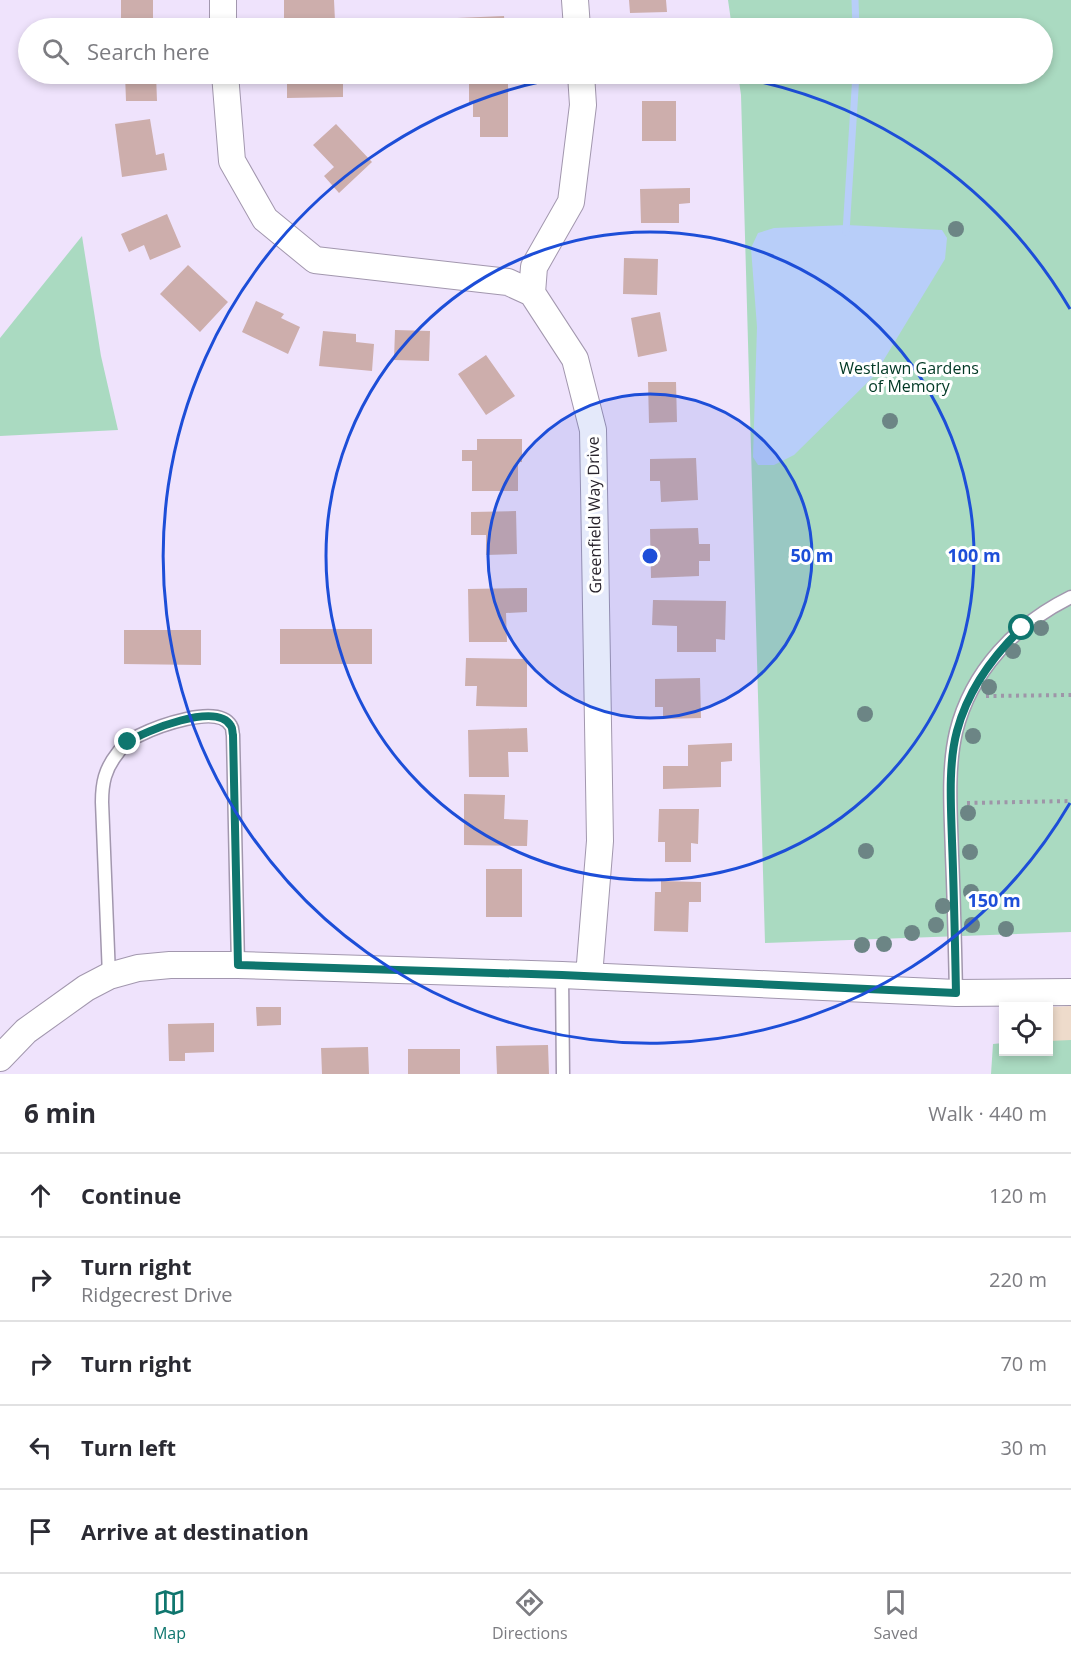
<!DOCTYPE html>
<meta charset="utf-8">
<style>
:root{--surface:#fff;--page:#f7f7f7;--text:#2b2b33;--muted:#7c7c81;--line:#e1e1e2;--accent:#0f766e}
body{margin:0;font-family:"Open Sans",sans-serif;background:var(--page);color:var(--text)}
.controls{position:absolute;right:18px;bottom:18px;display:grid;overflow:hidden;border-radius:0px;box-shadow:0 3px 9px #0003}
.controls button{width:54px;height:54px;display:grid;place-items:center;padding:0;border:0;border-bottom:2px solid var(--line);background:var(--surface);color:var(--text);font:30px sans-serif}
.stop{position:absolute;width:18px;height:18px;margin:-14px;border:4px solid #0f766e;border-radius:50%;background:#fff}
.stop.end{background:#0f766e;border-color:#fff;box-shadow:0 2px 6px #0008}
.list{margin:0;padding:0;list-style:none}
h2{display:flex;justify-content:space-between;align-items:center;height:78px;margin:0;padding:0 24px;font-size:26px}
h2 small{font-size:20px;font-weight:400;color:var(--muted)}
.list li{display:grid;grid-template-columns:39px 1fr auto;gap:18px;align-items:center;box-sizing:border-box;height:84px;padding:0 24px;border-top:2px solid var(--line)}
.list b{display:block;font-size:22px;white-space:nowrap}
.list p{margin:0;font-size:20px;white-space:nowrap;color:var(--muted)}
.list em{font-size:20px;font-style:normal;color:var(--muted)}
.icon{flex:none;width:33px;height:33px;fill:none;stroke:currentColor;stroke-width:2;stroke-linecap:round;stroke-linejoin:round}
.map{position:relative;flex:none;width:1071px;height:1074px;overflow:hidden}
.search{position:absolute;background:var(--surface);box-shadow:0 3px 9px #0003;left:18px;right:18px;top:18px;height:66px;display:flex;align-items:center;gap:15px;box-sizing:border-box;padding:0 21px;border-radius:33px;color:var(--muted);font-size:22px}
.sheet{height:498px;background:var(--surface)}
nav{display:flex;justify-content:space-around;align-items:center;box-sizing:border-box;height:84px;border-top:2px solid var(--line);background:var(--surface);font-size:16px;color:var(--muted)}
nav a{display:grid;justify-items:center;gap:3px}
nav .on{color:var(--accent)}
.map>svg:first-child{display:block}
</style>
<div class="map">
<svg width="1071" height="1074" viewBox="0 0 1071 1074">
<rect width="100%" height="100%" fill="#efe3fc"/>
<path fill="#eedbcb" d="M1071 1006V1074H1004L1048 1052 1049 1007Z"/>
<path fill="#aadac1" d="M728 0H1071V932L765 943 741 95 738 74H1042V28H732Z
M82 236 101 356 118 430 0 436V338Z
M1071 1040V1074H991L993 1044 1003 1043 1004 1052H1048L1049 1041Z"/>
<path fill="#b8cef9" d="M847 225 942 230 947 238 945 259 874 376 794 455 774 465H758L753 457 757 327 751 248 758 233 774 228Z"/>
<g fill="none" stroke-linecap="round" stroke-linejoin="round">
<path stroke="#b8cef9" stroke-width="7" d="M855 0 856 28
M846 232 856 74"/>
</g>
<path fill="#cdaeac" d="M121 0H153V25L121 26Z
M284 0H334L335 21 284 22Z
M629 0H666L667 12 630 13Z
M504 16 505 28H458L457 18Z
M125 74H156L157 101H126Z
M294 74H343V97L287 98V76H294Z
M648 74H693V77L648 78Z
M469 83H508V137H480V117H473V103H469Z
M642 101H676V141H642Z
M150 119 156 155 164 153 167 170 122 177 115 124Z
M336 124 372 162 339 193 324 176 334 167 313 145Z
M690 188V203L679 204V223H641L640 189Z
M167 214 181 247 150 260 144 245 129 252 121 234Z
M624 258 658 259 657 295 623 294Z
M188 265 228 302 200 332 160 294Z
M256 301 284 314 281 318 300 327 288 354 242 332Z
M660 312 667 351 638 357 631 318Z
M395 330 430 331 429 361 394 360Z
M323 331 356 334V342L374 344 372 371 319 366Z
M486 355 515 396 486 415 458 374Z
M648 382H676L677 422 649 423Z
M477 439H522V462H518V491H472V461H462V450H477Z
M696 458 698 500 661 502 660 481H650V459Z
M516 511 517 554 486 555V535H471V512Z
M698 528 699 544H710V561H699V576L651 578 650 529Z
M527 588V612L506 613 507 642H469L468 589Z
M653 600 726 601 725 640 716 639V652H677V626L652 625Z
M280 629H372V664H280Z
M124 630H201V665L124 664Z
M466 658 527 659V707L476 706 477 686H465Z
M700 678 701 718 663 719V707H655V679Z
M527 728 528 752H508L509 777H469L468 730Z
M732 743V761L721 762V787L663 789V766H688V745Z
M464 794 505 795 504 819 528 820 527 846 464 845Z
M659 809H699L698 844 691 843V862H665V842H658Z
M486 869H522V917H486Z
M661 881 701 882V902H689L688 932 654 931 655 892H661Z
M256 1007H281V1025L257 1026Z
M214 1023V1052L185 1053V1061H169L168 1024Z
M548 1045 549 1074H497L496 1046Z
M368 1047 369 1074H322L321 1048Z
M408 1049H460V1074H408Z"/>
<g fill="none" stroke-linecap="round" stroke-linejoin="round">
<g stroke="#a297ae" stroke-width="15">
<path id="lane" d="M562 975 563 1074
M109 976 102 802C102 783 105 769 117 754 122 746 130 739 138 736 156 727 218 703 231 726 233 729 232 732 233 735L238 965
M956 993C955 947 954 901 952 855 951 815 947 771 956 732 971 671 1016 624 1071 597"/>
</g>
<g stroke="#a297ae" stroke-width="28">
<path id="street" d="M223 0V28
M575 0 577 28
M225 74 232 161 265 219 315 260 508 282 532 293 575 359 593 430 600 841 589 976
M532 293 534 267 571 202 583 105 581 74
M0 1058 26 1031 86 988 109 976 138 968 170 965H238L562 975 956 993 1071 992"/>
</g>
<path stroke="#9e95a8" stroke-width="4" stroke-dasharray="3 4.5" stroke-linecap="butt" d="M986 696 1071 695
M967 803 1071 801"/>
<use href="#lane" stroke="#fff" stroke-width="12"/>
<use href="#street" stroke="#fff" stroke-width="26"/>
</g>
<g fill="#6c8585">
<circle cx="956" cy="229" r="8"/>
<circle cx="890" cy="421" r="8"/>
<circle cx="1041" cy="628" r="8"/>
<circle cx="1013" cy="651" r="8"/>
<circle cx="989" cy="687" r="8"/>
<circle cx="865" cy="714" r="8"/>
<circle cx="973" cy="736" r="8"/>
<circle cx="968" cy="813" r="8"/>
<circle cx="866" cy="851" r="8"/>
<circle cx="970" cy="852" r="8"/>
<circle cx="971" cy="892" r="8"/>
<circle cx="943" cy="906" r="8"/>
<circle cx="936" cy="925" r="8"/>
<circle cx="972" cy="925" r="8"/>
<circle cx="1006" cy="929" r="8"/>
<circle cx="912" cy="933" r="8"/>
<circle cx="884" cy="944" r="8"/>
<circle cx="862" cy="945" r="8"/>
</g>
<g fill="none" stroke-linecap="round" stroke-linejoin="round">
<path stroke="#0f766e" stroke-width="8" d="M128 742C145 731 217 701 231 726 233 729 232 732 233 735L238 965 562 975 956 993C955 942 954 891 952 841 951 807 948 764 957 731 968 690 992 657 1022 628"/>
</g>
<circle cx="650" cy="556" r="162" fill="#1d4ed8" fill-opacity=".12"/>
<g fill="none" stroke="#1d4ed8" stroke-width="3">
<circle cx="650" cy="556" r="162"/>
<circle cx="650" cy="556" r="324"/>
<path d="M1070 803A487 487 0 1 1 582 74M718 74A487 487 0 0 1 1070 309"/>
</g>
<g text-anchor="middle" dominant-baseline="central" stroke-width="6" stroke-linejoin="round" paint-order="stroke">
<g font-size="16" fill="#003824" stroke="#fff">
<text x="909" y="368">Westlawn Gardens<tspan x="909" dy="18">of Memory</tspan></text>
</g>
<g font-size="16" fill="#28232c" stroke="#fff">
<text transform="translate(594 515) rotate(-91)">Greenfield Way Drive</text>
</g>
</g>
<circle cx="650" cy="556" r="9" fill="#1d4ed8" stroke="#fff" stroke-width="3"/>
<g font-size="18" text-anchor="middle" font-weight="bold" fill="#1d4ed8" stroke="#fff" stroke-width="6" stroke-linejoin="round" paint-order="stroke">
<text x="812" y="562">50 m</text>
<text x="974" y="562">100 m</text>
<text x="994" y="907">150 m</text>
</g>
</svg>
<div class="controls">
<button><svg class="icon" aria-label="locate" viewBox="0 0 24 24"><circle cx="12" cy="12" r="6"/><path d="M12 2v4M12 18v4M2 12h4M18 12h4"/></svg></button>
</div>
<div class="stop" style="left:1022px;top:628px"></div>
<div class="stop end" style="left:128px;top:742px"></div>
<div class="search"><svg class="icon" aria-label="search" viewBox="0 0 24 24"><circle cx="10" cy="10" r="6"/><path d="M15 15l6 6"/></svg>Search here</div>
</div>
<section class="sheet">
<h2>6 min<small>Walk · 440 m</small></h2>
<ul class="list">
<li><svg class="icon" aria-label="ahead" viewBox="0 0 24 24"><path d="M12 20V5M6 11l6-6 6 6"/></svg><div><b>Continue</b></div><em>120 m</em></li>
<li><svg class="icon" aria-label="right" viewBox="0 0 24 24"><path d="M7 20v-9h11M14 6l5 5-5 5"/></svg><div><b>Turn right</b><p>Ridgecrest Drive</p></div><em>220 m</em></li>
<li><svg class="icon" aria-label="right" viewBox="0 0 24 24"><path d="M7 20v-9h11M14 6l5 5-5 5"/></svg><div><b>Turn right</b></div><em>70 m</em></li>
<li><svg class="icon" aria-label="left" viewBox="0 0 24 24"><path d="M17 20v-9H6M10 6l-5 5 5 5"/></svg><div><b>Turn left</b></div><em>30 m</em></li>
<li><svg class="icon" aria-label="arrive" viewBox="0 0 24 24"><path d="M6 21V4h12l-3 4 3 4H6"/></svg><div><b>Arrive at destination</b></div></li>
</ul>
</section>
<nav>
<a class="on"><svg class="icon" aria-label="map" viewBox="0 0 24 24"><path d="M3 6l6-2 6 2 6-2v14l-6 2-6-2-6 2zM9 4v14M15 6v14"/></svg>Map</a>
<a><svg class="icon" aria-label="directions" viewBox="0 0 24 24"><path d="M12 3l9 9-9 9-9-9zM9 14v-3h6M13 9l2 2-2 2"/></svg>Directions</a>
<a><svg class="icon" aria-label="saved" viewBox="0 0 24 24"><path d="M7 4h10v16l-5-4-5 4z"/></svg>Saved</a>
</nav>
